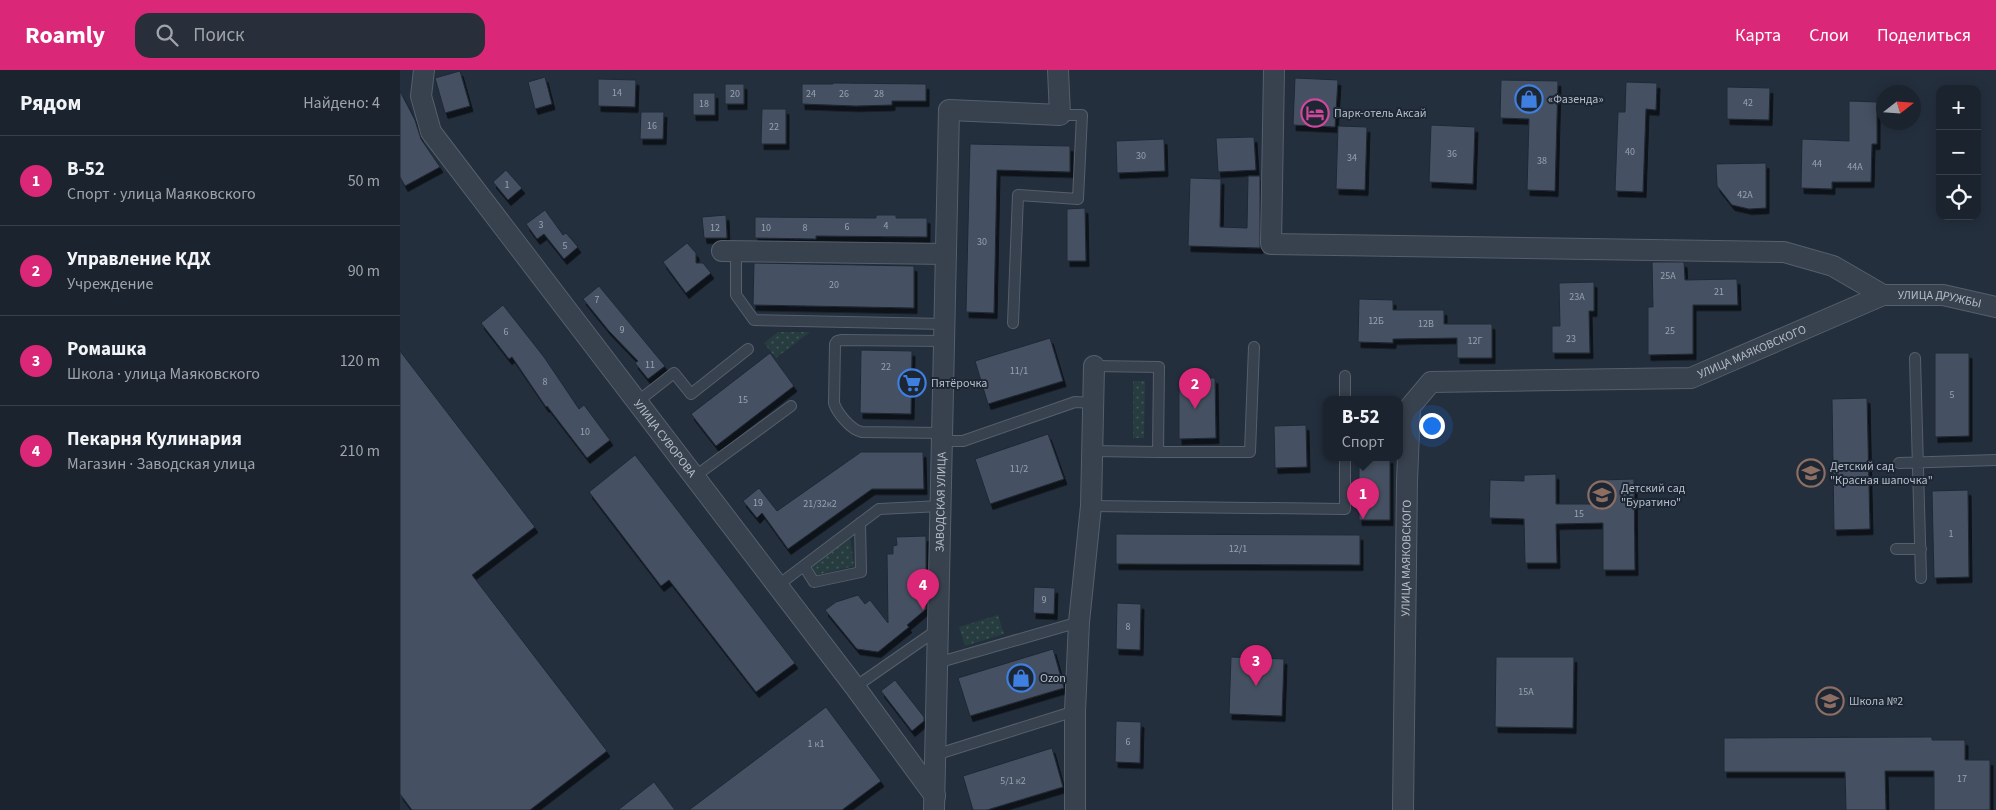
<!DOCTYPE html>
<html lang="ru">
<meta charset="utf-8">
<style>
:root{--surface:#1b232e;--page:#282f3a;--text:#f1f3f6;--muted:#a0a4aa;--line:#39404a;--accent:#db2777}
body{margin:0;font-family:"Source Sans 3",sans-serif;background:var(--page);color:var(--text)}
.controls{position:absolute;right:15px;top:15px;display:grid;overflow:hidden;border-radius:10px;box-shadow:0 2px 12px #0003}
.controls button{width:45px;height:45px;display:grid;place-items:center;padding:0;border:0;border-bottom:1px solid var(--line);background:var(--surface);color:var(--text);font:25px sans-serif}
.compass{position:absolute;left:1476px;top:15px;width:45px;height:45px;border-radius:50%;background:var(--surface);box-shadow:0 2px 12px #0003;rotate:73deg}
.you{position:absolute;left:1031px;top:355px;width:18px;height:18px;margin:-12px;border:4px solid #fff;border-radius:50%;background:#1a73e8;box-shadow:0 0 0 8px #1a73e833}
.badge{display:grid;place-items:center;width:32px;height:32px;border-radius:50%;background:var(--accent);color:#fff;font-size:16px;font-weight:700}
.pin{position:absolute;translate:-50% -41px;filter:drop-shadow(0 1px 2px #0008)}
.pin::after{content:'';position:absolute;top:26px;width:18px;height:15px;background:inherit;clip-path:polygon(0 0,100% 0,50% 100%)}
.popup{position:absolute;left:923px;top:326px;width:80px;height:65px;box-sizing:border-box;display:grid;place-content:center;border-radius:10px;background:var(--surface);filter:drop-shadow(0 1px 4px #0005);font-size:16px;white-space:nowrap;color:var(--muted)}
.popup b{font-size:19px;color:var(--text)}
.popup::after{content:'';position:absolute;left:50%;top:100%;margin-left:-10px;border:10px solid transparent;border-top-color:var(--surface)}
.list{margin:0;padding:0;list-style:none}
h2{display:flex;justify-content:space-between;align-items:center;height:65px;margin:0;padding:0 20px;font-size:21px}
h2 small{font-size:16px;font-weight:400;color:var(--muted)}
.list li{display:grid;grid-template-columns:32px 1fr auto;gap:15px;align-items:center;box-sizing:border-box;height:90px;padding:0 20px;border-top:1px solid var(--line)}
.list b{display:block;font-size:19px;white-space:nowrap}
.list p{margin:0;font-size:16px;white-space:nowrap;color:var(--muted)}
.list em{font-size:16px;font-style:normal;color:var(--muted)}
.icon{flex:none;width:28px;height:28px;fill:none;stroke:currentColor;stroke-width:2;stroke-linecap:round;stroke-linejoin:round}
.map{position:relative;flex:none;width:1596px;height:740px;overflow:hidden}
header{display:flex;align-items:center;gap:30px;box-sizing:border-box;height:70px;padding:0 25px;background:var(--accent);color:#fff}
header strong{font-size:24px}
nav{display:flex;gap:28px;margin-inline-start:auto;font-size:18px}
.search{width:350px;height:45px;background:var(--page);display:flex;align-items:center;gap:12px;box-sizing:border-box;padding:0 18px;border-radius:15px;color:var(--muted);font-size:19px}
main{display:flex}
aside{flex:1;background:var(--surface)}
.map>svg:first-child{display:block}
</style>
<header>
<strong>Roamly</strong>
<div class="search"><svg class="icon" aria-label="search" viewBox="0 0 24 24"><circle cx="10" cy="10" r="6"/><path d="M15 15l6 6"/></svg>Поиск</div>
<nav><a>Карта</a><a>Слои</a><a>Поделиться</a></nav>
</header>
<main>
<aside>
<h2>Рядом<small>Найдено: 4</small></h2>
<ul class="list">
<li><span class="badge">1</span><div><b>В-52</b><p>Спорт · улица Маяковского</p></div><em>50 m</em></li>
<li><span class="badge">2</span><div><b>Управление КДХ</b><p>Учреждение</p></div><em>90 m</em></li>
<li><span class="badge">3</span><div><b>Ромашка</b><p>Школа · улица Маяковского</p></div><em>120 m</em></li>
<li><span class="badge">4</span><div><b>Пекарня Кулинария</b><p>Магазин · Заводская улица</p></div><em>210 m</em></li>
</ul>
</aside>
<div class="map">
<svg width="1596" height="740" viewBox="0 0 1596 740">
<defs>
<pattern id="grass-dots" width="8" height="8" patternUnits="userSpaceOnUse" patternTransform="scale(1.25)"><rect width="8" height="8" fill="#263c3f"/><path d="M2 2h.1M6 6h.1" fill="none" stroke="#435659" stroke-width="1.8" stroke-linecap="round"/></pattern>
<filter id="shadow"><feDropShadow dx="3" dy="5.5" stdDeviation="0" flood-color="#0009"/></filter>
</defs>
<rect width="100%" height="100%" fill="#242f3e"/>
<path fill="url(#grass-dots)" d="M378 262H410L376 288 364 273Z
M733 311H745L744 368H733Z
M450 466 454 496 417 505 411 495Z
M598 545 604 564 565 576 559 557Z"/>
<path fill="#455162" stroke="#1f2835" filter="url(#shadow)" d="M60 1 70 36 45 43 35 8Z
M145 7 152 34 135 39 128 12Z
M895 8 938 10 935 57 893 55Z
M198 9 236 10 235 37 198 36Z
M1101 10 1158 11 1155 121 1127 120 1129 49 1100 48Z
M1226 12 1257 13 1256 40 1246 39 1243 122 1215 121 1218 42H1225Z
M433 13 526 14V31H492V35L456 36 402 34V14H433Z
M325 14H344V34H325Z
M1327 17 1370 18 1369 50 1327 49Z
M0 21 15 50 21 69 40 97 5 116 0 107Z
M293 23H315V45H293Z
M1449 31 1477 32V74H1472L1471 112H1432V119L1401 118 1402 69 1449 71Z
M362 39H386V74H361Z
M241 42H264L263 69H240Z
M1031 55 1075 57 1073 114 1029 112Z
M938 56 967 57 965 120 936 119Z
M854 67 856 100 818 102 816 68Z
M764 69 765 101 717 103 716 71Z
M570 74 670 76V102L597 100 594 243 566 242Z
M1366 93V138L1349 139 1332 135 1317 116 1316 94Z
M106 100 122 118 108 130 93 112Z
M848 106H860V178L788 176 790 108 821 109 820 157 847 158Z
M685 138 686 191H667V139Z
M145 140 163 165 166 163 178 177 164 189 144 164 137 169 126 154Z
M326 145 327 168H304L302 147Z
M476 145H496V148H527V167L416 166V169L355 168V147L476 148Z
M287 173 296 183V193H303L311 203 286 223 263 192Z
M1252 192H1284L1285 210 1337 209 1338 235H1293V284L1248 285V237H1253Z
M354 193 514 196V238L353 235Z
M1194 212V241H1189L1190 283H1152V256H1160L1159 213Z
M199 216 265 296 248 309 235 293 238 291 209 261 183 229Z
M959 229 993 230V240H1044V254H1092V288H1057V268L993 269V273L958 272Z
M103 235 144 287 179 339 184 335 210 370 187 388 147 336 146 337 112 287 109 289 81 253Z
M650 268 663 311 588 334 575 291Z
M461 280 512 281 511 344 460 343Z
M0 281 135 457 72 505 207 681 130 740H12L0 724Z
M370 283 394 316 316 376 291 344Z
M1535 283H1569V366L1535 367Z
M779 308H815L816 368 779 369Z
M1467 328 1470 459 1434 460 1432 329Z
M906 355 907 397 875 398 874 356Z
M648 364 664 409 590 434 575 389Z
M461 382H523L524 419H472L388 479 362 443 357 448 343 431 359 418 377 441Z
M235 385 395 593 356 622 269 510 261 516 189 422Z
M959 388H990V450H959Z
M1156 404V434H1202V410L1234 409 1235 500H1203V453L1156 454 1157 493H1125L1124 449 1089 448 1090 410 1124 411V405Z
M1568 420 1569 507 1534 508 1532 421Z
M716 464 960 465V495L716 494Z
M526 466V539L507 555 509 557 478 582 457 579 425 540 436 532 458 525 465 534 470 530 488 553 487 484H493V476L497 475 496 467Z
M634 517 655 518 654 544 633 543Z
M717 533 741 534 740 580 716 579Z
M653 579 664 618 570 646 558 608Z
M831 587 884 589 882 646 829 644Z
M1096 587H1174L1173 658 1095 657Z
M495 610 524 647V651L512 661 481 621Z
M426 637 481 711 442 740H289Z
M716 651 741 652 740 693 715 692Z
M1532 667V670H1565V690H1590V740H1534V701H1485L1486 740H1446L1445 702H1324V668Z
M652 678 663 717 587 740H573L563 706Z
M254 712 275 740H218Z"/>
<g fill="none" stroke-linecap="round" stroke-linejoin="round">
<g stroke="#565f6c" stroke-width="12">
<path id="service" d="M336 181V225L354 250 544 254
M613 253 618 125 678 129 682 45H660
M1515 288 1521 508
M945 330V306
M237 332 274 303 291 324 348 279
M542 363 462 362C451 360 437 343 434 333L435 274 437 271 441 270 544 271
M542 371H563L675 332 693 333
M692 381 758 382 759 297 694 296
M758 382H850L854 277
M1499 393 1596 390
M294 407 391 336
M691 436 945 439V388
M1496 479H1521
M404 496 414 512 461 502 460 453
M377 516 479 439 541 436
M537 593 679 552
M455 617 537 560
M535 685 675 641"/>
</g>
<g stroke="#565f6c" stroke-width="22">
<g id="minor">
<path id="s1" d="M24 0 21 26 31 62 455 617 535 726"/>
<path d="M874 0 871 174 1384 182 1433 196 1483 225"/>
<path d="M322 181 546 184"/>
<path id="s2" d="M534 740 549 40 660 45 658 0"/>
<path d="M675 740V641L679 552 691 436 694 296"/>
<path id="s3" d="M1003 740 1007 411 1010 337 1031 312 1291 308 1483 225H1543L1596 237"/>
</g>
</g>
<use href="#service" stroke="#38414e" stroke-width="10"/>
<use href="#minor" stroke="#38414e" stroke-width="20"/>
</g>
<defs>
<g id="shop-ring" transform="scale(1.4375)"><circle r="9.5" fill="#1d2633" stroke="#3f7fe0" stroke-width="1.5"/><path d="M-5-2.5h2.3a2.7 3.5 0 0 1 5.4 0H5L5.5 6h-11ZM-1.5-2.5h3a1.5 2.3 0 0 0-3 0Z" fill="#3f7fe0"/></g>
<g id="hotel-ring" transform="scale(1.4375)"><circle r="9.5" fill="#1d2633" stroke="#d1479c" stroke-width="1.5"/><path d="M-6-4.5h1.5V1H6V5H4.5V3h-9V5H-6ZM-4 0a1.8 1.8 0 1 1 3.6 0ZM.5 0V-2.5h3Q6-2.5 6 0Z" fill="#d1479c"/></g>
<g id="supermarket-ring" transform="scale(1.4375)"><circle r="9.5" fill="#1d2633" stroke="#3f7fe0" stroke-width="1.5"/><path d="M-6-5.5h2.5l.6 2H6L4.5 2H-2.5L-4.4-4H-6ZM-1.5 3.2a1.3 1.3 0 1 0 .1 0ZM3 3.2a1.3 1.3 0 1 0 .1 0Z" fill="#3f7fe0"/></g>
<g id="school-ring" transform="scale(1.4375)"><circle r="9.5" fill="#1d2633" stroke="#8d6e63" stroke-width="1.5"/><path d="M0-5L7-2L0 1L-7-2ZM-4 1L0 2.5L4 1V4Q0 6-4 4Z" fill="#8d6e63"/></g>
</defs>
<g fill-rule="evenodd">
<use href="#shop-ring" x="1129" y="29"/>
<use href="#hotel-ring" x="915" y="43"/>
<use href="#supermarket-ring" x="512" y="313"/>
<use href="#school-ring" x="1411" y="403"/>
<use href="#school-ring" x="1202" y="425"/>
<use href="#shop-ring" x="621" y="608"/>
<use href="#school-ring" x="1430" y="631"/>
</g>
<g text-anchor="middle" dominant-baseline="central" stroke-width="4" stroke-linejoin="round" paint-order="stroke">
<g font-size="10" fill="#98a1af">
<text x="217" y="23">14</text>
<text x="335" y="24">20</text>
<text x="411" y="24">24</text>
<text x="444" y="24">26</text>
<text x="479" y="24">28</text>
<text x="1348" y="33">42</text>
<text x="304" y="34">18</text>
<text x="252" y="56">16</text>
<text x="374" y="57">22</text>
<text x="1230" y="82">40</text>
<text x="1052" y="84">36</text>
<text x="741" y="86">30</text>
<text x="952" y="88">34</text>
<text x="1142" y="91">38</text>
<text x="1417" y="94">44</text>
<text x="1455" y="97">44А</text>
<text x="107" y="115">1</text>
<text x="1345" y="125">42А</text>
<text x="141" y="155">3</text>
<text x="486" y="156">4</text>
<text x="447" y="157">6</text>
<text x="315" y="158">12</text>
<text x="366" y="158">10</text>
<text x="405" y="158">8</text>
<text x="582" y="172">30</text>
<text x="165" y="176">5</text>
<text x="1268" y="206">25А</text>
<text x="434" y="215">20</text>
<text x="1319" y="222">21</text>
<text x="1177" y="227">23А</text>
<text x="197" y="230">7</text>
<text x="976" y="251">12Б</text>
<text x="1026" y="254">12В</text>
<text x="222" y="260">9</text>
<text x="1270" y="261">25</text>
<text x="106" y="262">6</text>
<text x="1171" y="269">23</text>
<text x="1075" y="271">12Г</text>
<text x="250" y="295">11</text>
<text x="486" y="297">22</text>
<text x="619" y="301">11/1</text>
<text x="145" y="312">8</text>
<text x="1552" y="325">5</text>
<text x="343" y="330">15</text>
<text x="185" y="362">10</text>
<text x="619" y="399">11/2</text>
<text x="358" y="433">19</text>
<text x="420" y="434">21/32к2</text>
<text x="1179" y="444">15</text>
<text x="1551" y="464">1</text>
<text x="838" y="479">12/1</text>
<text x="644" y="530">9</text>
<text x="728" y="557">8</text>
<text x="1126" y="622">15А</text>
<text x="728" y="672">6</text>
<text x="416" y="674">1 к1</text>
<text x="1562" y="709">17</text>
<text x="613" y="711">5/1 к2</text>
</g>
<g font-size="12" fill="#b4bcc9" stroke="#1d2633" text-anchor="start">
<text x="1148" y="29">«Фазенда»</text>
<text x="934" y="43">Парк-отель Аксай</text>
<text x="531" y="313">Пятёрочка</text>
<text x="1430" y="396">Детский сад<tspan x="1430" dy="14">"Красная шапочка"</tspan></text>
<text x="1221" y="418">Детский сад<tspan x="1221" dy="14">"Буратино"</tspan></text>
<text x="640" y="608">Ozon</text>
<text x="1449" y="631">Школа №2</text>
</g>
<g font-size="12" fill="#b4bcc9" stroke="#1d2633">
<text stroke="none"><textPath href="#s3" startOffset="962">УЛИЦА ДРУЖБЫ</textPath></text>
<text stroke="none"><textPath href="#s3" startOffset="762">УЛИЦА МАЯКОВСКОГО</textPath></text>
<text stroke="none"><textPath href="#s1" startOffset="449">УЛИЦА СУВОРОВА</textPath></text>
<text stroke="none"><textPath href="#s2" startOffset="308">ЗАВОДСКАЯ УЛИЦА</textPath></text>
<text stroke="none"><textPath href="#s3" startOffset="252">УЛИЦА МАЯКОВСКОГО</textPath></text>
</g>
</g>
</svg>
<div class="controls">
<button>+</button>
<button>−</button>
<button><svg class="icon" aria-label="locate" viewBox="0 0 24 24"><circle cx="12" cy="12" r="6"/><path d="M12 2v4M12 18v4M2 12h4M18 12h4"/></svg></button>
</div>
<svg class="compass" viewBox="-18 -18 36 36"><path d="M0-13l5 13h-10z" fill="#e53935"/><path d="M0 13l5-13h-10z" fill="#a0a4aa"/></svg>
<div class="you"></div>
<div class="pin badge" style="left:963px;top:449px">1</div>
<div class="popup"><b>В-52</b>Спорт</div>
<div class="pin badge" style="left:795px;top:339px">2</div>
<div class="pin badge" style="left:856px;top:616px">3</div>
<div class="pin badge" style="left:523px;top:540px">4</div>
</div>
</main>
